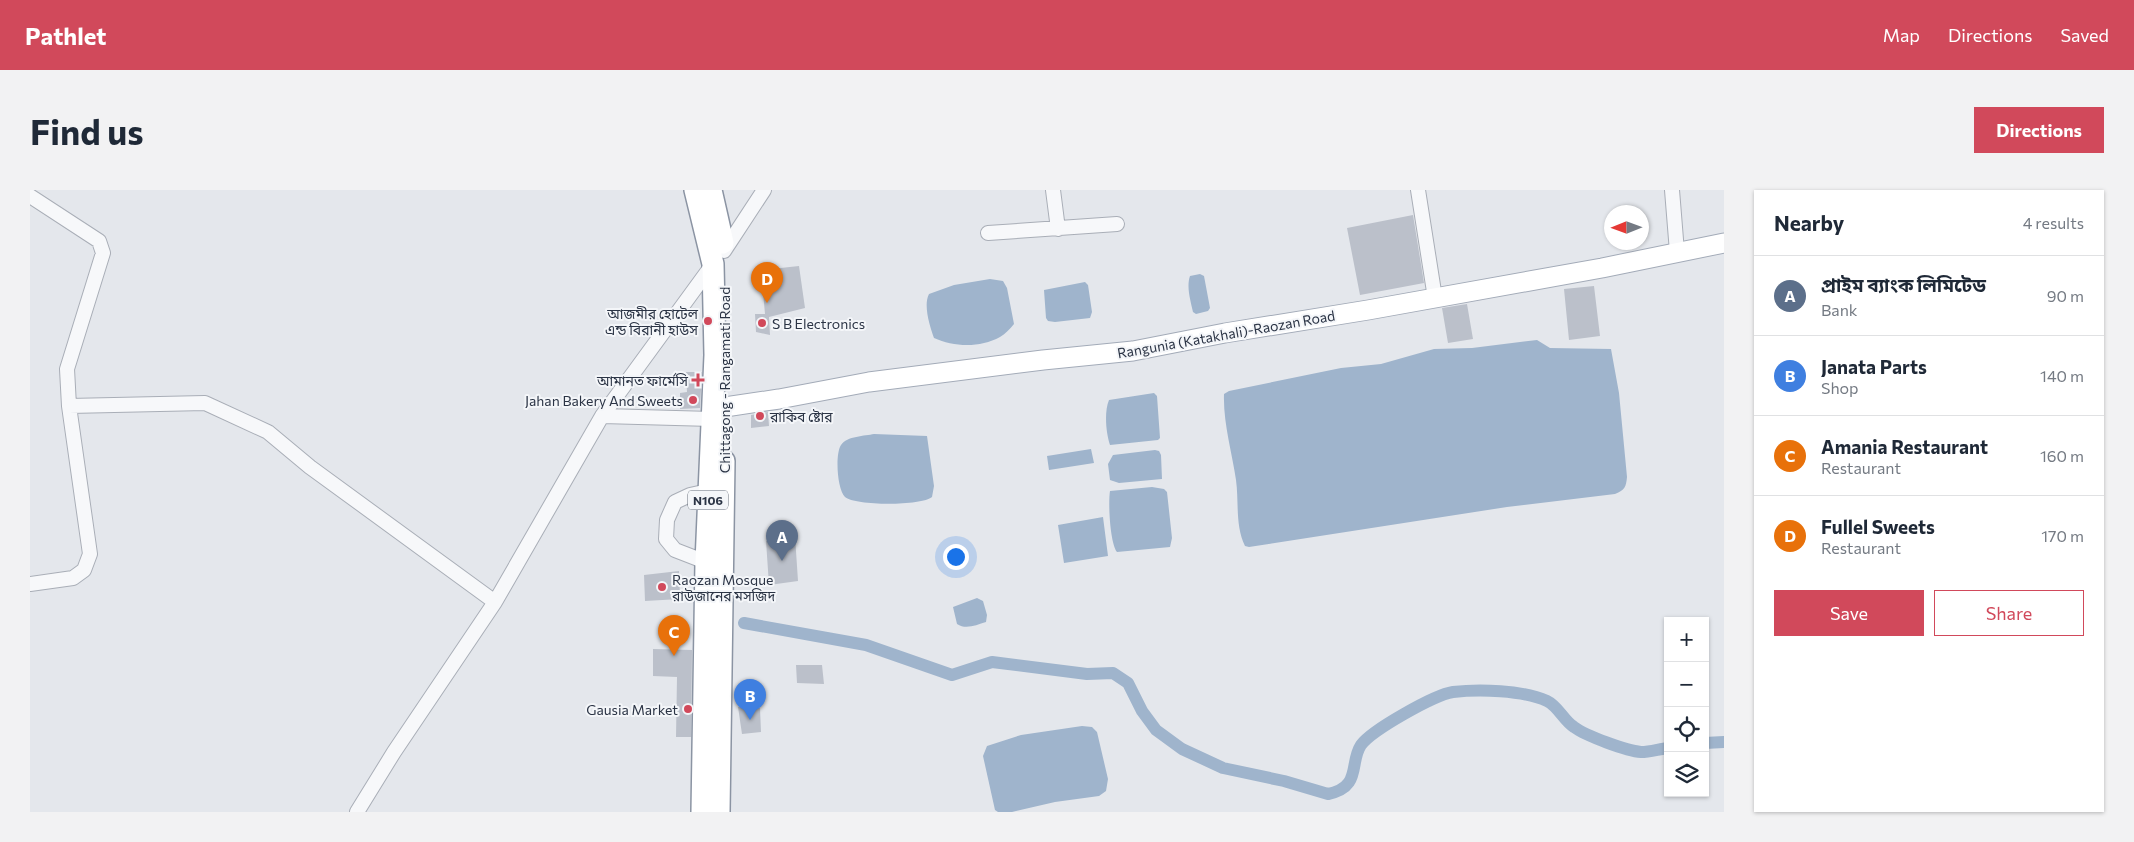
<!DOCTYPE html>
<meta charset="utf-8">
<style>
:root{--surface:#fff;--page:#f2f2f3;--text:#1f2937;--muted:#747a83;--line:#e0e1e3;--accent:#d1495b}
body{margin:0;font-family:Commissioner,"Noto Sans Bengali",sans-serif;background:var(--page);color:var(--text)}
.controls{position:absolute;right:15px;bottom:15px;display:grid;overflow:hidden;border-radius:0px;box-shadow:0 1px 4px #0004}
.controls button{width:45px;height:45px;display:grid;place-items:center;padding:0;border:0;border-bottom:1px solid var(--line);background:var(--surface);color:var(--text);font:25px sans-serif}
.compass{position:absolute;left:1574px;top:15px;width:45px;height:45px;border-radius:50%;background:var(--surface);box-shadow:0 1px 4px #0004;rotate:269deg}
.you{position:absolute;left:925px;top:366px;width:18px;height:18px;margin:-12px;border:4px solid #fff;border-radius:50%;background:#1a73e8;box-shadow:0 0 0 8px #1a73e833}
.badge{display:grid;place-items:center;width:32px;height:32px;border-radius:50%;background:var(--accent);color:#fff;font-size:16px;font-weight:700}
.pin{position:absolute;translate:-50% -41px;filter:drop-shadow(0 1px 2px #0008)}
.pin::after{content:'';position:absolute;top:26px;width:18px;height:15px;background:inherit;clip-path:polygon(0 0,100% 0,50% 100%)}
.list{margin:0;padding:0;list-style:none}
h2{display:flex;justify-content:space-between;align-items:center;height:65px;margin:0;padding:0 20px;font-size:21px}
h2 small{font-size:16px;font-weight:400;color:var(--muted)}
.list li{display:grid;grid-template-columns:32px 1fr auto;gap:15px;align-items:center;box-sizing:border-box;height:80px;padding:0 20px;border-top:1px solid var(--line)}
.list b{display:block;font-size:19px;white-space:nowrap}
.list p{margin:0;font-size:16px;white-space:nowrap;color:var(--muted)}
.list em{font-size:16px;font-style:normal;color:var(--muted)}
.actions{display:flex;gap:10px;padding:15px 20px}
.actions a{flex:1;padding:11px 0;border:1px solid var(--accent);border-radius:0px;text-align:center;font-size:18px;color:var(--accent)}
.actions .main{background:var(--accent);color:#fff}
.icon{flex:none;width:28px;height:28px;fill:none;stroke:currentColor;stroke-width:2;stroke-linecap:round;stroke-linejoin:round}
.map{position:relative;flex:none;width:1694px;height:622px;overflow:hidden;border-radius:0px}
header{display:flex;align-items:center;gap:30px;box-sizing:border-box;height:70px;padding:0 25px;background:var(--accent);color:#fff}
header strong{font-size:24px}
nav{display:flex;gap:28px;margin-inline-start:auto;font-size:18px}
.intro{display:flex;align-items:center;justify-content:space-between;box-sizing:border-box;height:120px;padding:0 30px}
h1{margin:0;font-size:35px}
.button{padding:12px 22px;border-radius:0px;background:var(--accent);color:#fff;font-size:18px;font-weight:700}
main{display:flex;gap:30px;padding:0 30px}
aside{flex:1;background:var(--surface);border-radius:0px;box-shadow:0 1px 4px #0004}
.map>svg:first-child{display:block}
</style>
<header>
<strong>Pathlet</strong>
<nav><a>Map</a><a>Directions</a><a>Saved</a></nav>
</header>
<div class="intro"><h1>Find us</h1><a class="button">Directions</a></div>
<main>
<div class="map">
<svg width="1694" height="622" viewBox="0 0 1694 622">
<rect width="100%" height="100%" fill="#e4e7ec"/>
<path fill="#9fb4cc" d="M1170 84 1174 86 1180 118 1178 121 1166 124 1163 122C1161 112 1156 97 1160 86Z
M960 89 973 91 977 98 984 134C980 139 975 144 970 147 950 158 924 157 904 148 900 137 893 115 899 104L924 95Z
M1055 92 1058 95 1062 122 1060 128 1025 132 1018 131 1016 128 1014 100Z
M1507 150 1520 158 1581 159 1589 203 1597 287C1596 297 1595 300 1585 304L1477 317 1219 357 1215 356C1205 336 1209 311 1206 290 1202 262 1193 233 1194 204L1199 201 1311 178 1351 174 1404 159 1442 158Z
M1124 203 1127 206 1130 248 1128 250 1080 255C1076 243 1074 222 1079 210Z
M844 244 897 246 904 296 902 307C892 316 825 316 815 307 807 299 805 264 811 255 817 246 835 246 844 244Z
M1061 259 1064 273 1019 280 1017 266Z
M1125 260 1129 261 1131 265 1132 289 1089 293 1080 290 1078 274 1083 265Z
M1122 297 1134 299 1137 302 1142 348 1140 357 1087 362C1080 353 1078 313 1080 301Z
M1073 327 1078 366 1034 373 1028 335Z
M947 408 953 411 957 425 956 432C946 435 936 440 927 434L923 417Z
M1052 536 1062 537 1067 542 1078 589 1076 601 1069 606 1025 612 982 622H968L965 620 953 566 957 556 991 545Z"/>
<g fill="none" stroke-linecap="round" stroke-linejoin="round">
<path stroke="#9fb4cc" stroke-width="12" d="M714 433 836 455 922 485 962 472 1057 484 1083 483 1098 493 1112 521 1126 540 1152 559 1193 578 1254 591 1298 604C1332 597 1319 573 1331 555 1342 540 1404 505 1423 502 1449 499 1492 500 1517 511 1528 516 1534 531 1544 537 1556 546 1597 561 1611 562 1620 562 1629 559 1638 558
M1675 553 1694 552"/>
</g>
<path fill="#bbc0ca" d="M1383 25 1394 93 1330 105 1317 38Z
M769 76 775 118 739 127 740 145 726 142 725 124H735L731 80Z
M1564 96 1570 146 1539 150 1534 99Z
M1437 114 1443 149 1418 153 1412 118Z
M656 182H672L670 218 650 219V203L657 202Z
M738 222 739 236 721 238V225Z
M765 346 768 391 739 395 736 351Z
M649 381 650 409 615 411 614 385Z
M623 459 662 460 661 547H646L647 487 623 486Z
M766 475H792L794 494 767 493Z
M708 517 730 518 731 542 712 544Z"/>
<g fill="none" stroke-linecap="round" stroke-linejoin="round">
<g stroke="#a9aeb7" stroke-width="16">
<path id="minor" d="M1023 0 1028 39
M1388 0 1405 108
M1642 0 1647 62
M0 6 69 51 73 63 37 179 39 216 60 364 54 380 43 388 0 394
M958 43 1087 34
M694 61 734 0
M39 216 175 213 238 242 280 277 465 412
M572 226 682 229
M676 372 645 360 636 349 637 330 645 312 660 305 678 301
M327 622 364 562 465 412 572 226 683 74"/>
</g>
<g stroke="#a3abb8" stroke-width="21">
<path id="major" d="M695 217 749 209 839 192 1013 170 1103 161 1195 143 1338 120 1572 78 1694 53"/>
</g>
<g stroke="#8b94a3" stroke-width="24">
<path id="highway" d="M665 0 683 74 685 165 676 372 672 622
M681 0 693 53
M689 622 694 271"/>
</g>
<use href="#minor" stroke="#f7f8fa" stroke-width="14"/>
<use href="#major" stroke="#fff" stroke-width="19"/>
<use href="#highway" stroke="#fff" stroke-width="21"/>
</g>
<g fill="#d1495b" stroke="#f4f6f9" stroke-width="2">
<circle cx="678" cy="131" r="5"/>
<circle cx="732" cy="133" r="5"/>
<path d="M665.5 182.5h5v5h5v5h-5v5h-5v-5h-5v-5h5z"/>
<circle cx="663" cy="210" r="5"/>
<circle cx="730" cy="226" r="5"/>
<circle cx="632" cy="397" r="5"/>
<circle cx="658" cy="519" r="5"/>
</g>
<g text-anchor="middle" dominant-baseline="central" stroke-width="4" stroke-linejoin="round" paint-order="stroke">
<rect fill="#f4f6f9" stroke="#676e7b" stroke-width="1" x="658" y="300.5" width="40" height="19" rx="4"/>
<g font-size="12" font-weight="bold" fill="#2b3445">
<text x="678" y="310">N106</text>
</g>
<g font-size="14" fill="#2b3445" stroke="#f4f6f9" text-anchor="end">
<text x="668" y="123">আজমীর হোটেল<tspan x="668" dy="16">এন্ড বিরানী হাউস</tspan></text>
<text x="742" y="133" text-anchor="start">S B Electronics</text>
<text x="658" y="190">আমানত ফার্মেসি</text>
<text x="653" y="210">Jahan Bakery And Sweets</text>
<text x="740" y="226" text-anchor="start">রাকিব ষ্টোর</text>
<text x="642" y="389" text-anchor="start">Raozan Mosque<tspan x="642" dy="16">রাউজানের মসজিদ</tspan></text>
<text x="648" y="519">Gausia Market</text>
</g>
<g font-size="14" fill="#2b3445" stroke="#f4f6f9">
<text transform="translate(1196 144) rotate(-10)">Rangunia (Katakhali)-Raozan Road</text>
<text transform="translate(694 190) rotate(-90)">Chittagong - Rangamati Road</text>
</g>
</g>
</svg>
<div class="controls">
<button>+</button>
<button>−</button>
<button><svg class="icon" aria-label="locate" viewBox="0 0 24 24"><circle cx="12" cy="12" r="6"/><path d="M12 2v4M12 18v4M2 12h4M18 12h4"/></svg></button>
<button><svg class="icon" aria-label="layers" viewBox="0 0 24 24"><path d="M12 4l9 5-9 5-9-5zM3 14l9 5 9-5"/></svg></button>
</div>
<svg class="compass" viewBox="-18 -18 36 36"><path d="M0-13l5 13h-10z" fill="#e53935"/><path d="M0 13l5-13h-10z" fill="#747a83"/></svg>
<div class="you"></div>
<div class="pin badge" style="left:752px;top:371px;background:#5c6f8a">A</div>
<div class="pin badge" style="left:720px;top:530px;background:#3f7fe0">B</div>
<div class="pin badge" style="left:644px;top:466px;background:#e8710a">C</div>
<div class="pin badge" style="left:737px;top:113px;background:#e8710a">D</div>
</div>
<aside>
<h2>Nearby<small>4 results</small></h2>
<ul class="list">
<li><span class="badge" style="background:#5c6f8a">A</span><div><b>প্রাইম ব্যাংক লিমিটেড</b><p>Bank</p></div><em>90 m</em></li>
<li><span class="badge" style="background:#3f7fe0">B</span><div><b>Janata Parts</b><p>Shop</p></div><em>140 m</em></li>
<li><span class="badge" style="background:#e8710a">C</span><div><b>Amania Restaurant</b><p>Restaurant</p></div><em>160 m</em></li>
<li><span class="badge" style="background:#e8710a">D</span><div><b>Fullel Sweets</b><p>Restaurant</p></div><em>170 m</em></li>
</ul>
<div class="actions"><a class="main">Save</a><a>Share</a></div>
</aside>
</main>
